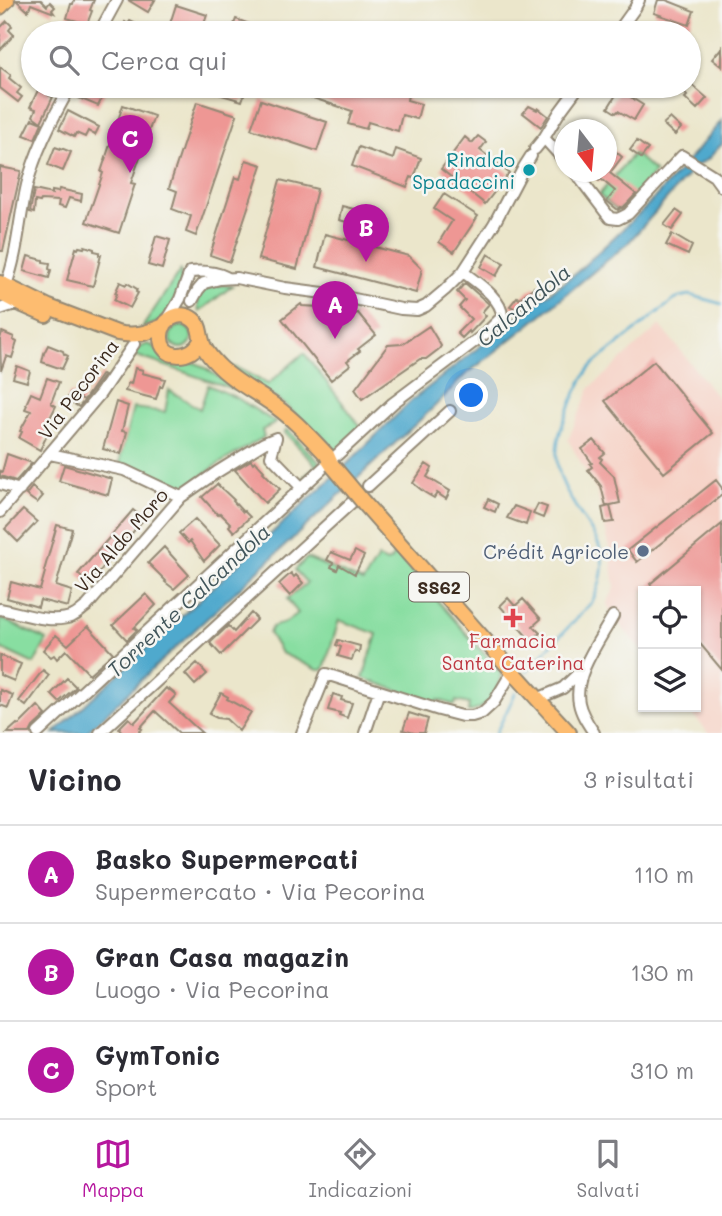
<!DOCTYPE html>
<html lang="it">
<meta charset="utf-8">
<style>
:root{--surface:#fff;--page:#f7f7f7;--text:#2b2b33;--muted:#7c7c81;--line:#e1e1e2;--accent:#b5179e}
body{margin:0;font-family:Mali,sans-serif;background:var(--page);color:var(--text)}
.controls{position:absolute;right:21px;bottom:21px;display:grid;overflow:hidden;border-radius:0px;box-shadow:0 2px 5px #0004}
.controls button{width:63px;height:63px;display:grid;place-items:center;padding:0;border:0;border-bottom:2px solid var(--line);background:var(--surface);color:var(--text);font:35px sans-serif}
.compass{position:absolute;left:554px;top:119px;width:63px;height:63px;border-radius:50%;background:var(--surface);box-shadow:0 2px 5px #0004;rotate:164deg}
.you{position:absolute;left:472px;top:396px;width:24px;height:24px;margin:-18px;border:5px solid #fff;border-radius:50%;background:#1a73e8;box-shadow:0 0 0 10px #1a73e833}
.badge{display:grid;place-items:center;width:46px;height:46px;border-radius:50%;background:var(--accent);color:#fff;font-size:23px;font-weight:700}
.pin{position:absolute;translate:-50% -58px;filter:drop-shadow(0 2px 4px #0008)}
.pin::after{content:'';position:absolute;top:37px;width:24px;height:21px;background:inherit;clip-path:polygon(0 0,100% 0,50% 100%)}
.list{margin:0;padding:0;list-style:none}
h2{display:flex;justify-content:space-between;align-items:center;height:91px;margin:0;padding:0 28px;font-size:30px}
h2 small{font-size:23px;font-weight:400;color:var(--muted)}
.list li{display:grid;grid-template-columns:46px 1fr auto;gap:21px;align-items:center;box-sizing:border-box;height:98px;padding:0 28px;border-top:2px solid var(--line)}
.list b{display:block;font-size:26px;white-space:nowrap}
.list p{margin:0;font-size:23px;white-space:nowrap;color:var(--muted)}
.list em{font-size:23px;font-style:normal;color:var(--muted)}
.icon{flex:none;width:38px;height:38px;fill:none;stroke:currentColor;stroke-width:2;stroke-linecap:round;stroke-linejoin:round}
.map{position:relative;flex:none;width:722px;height:733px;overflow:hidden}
.search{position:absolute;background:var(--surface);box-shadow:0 2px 5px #0004;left:21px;right:21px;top:21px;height:77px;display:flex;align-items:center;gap:18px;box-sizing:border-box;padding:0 24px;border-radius:38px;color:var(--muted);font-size:26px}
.sheet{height:385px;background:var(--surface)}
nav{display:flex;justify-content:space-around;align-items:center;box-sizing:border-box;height:98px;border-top:2px solid var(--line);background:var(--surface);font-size:19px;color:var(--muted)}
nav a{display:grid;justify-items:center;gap:4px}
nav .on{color:var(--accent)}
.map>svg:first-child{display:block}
</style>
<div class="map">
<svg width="722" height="733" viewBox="0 0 722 733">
<rect width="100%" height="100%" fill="#f6f6f2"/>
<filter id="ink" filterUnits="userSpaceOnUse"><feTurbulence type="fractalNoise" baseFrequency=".0143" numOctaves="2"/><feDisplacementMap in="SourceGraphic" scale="14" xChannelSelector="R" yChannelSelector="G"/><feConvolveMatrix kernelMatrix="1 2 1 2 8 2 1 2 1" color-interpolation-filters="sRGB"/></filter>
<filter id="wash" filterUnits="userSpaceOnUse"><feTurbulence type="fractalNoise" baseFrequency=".00686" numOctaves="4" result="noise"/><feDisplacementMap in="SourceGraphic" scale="28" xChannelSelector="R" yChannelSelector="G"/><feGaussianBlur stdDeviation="1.57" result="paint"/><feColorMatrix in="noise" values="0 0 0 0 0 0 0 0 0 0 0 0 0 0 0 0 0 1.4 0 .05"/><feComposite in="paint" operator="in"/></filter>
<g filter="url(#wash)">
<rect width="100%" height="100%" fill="#ebe6cb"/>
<path fill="#f6d1c5" d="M660 325 722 403V733H708L687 707H696V591H643V653L613 616 607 604 615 587 609 545 597 491 568 440 590 388Z"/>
<path fill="#88dea1" stroke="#628460" stroke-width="2" d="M634 153 655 172 623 209 621 208 618 211 599 195Z
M180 271C185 285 171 315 158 322 154 324 147 326 142 328Z
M219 285 232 286 199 312C195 296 203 288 219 285Z
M170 337a11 11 0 1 1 22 0a11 11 0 1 1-22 0Z
M148 344C158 348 164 355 173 359 180 363 188 360 195 363 201 364 229 384 233 389L131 354 135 349Z
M304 353 361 427 334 454 288 407 259 387 234 374 228 366 237 368 268 384Z
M208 385 237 398 276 423 262 430 264 437 217 465 179 493 120 465 121 454 133 408 165 412 169 390 200 409Z
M287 429 322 465 303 484 300 481 316 465 284 432Z
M395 552 501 673C499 691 487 710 468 712L469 704 456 701 455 705 438 700 436 704 363 678 377 634 339 620 324 669 322 670H318L281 653 269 633 272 627 286 622 298 613 287 599 307 583 295 570 307 558 363 582 378 558 387 562 391 560Z
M0 618 47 640 34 664 0 648Z"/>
<path fill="#50a9cd" stroke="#466a76" stroke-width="2" d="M722 120V144L708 159 696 166 628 243 529 325 463 377 435 406 157 665 86 733H54L346 465 411 401 517 317 576 273 644 209 682 168Z"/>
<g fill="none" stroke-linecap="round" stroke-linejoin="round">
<path stroke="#50a9cd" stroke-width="2.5" d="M527 671 592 602C622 544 581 529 562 481 551 453 559 430 571 404 576 392 582 377 591 367 599 358 611 351 620 343 639 328 658 311 679 297L690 295 722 304
M496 733 516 692"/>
</g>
<g id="blocks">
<path fill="#ee9794" d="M16 0H41L47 6 50 2 55 7 52 10 54 13 31 4 28 11Z
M74 0H94L90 10 92 11 87 24 67 18 71 4H73Z
M128 0H155L148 12Z
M658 0H666L694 11 689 25 654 13Z
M176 5 207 15 201 33H167Z
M236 19 255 26 252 33H231Z
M7 21 12 26 9 30 14 35 0 50V28Z
M130 21 138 25 137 27 148 33H119L125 22 128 24Z
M722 47V67L712 59Z
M0 67 11 75 9 78 21 88 17 93 22 97 18 102 0 88Z
M691 84 707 98 697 109 685 98 687 96 684 92Z
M40 86H52L48 95 53 97 41 122 33 116 36 109 30 107Z
M87 86H95L106 91 98 106 79 98Z
M214 86H247L242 101 212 92Z
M280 86H374L408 95 407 100 421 104 417 119 402 115 398 131 368 122 366 129 348 124 352 111 280 87Z
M619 90 643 105 634 120 618 111 616 113 608 108Z
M261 100 327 122 317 151 251 129Z
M197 102 237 115 196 236 186 232 191 216 172 209 177 191 169 188Z
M123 105 154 116 131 183 135 184 119 233 86 222 103 173 101 172Z
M529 106 537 110 538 108 548 116 541 127 523 113Z
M68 111 99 127 95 135 88 131 85 137 76 133 74 137 59 129Z
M670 118 681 128 675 135 663 124Z
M32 119 42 123 35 139 24 135Z
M478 136 486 142 480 150 509 173 485 204 441 169 465 137 472 143Z
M637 141 648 149 641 158 630 150Z
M55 147 61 149V148L71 152 63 171 48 165Z
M359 147 393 159 396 149 421 158 414 178 411 177 407 187 352 166Z
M615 151 622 157 610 173 636 194 623 208 621 207 618 210 607 201 615 191 601 179 599 181 588 172H606V162Z
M246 160 262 165 230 262 210 255 235 177 240 179Z
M0 167 21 171 3 251H0Z
M280 180 317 189 297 269 258 259Z
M59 189 82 194 81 201 69 198 65 208 58 206 59 201 41 200 40 202 35 201 34 213 30 212 34 190 52 194V191L58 192Z
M444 194 478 216 454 252 439 242 452 221 434 209Z
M342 206 358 210 355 224 339 220Z
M676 210 683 215 672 230 664 225Z
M325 234 409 256 422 269 416 293 317 267Z
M672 234 692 246 688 255 666 245Z
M156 236 170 240 162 269 148 265Z
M85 246 94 249V251L99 252V255H101L93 286 67 280 76 248 78 249 79 247 84 248Z
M488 254 504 263 496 276 481 267Z
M28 256 43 260V262L50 263 49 269 51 270 49 278 24 271Z
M120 282 126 285 127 283 137 289 136 292 138 293 130 308 114 300 117 294 115 293Z
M465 283 489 304 482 312 486 316 470 333 469 331 462 338 457 333 471 319 459 307 465 300 457 292Z
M534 287 540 294 518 310 510 306 517 297 519 299Z
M301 304 302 306 321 307 329 318 333 315 343 317 358 313 376 335 358 349 360 351 347 361 350 365 331 380 282 319Z
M429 326 441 346 439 349 426 359H420L362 399 355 389 388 345 402 344Z
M2 332 14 337 13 340 17 342 12 358 6 356 1 371 0 339Z
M48 345 63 351 64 354 68 356 62 369 42 362 44 353Z
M654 361 713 433 664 473 605 401Z
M17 366 30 371 27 382 13 378Z
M135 368 143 370 142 373 165 379 162 387 160 386 156 399 125 391 128 383 131 384Z
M102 374 104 375 94 389 79 407 67 400 70 393 84 400Z
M47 378 59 382 51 403 56 406 45 428 49 431 40 450 19 438 22 432 20 431 31 411 25 409 27 405 26 404 31 393 40 397Z
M116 402 128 406 122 431 127 432 121 454 103 449Z
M594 440 605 453 600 457 602 459 600 462 614 476 620 503 606 506 601 486 588 470 592 467 590 464 592 463 582 449Z
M7 454 32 463 16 481 0 476V471L2 472Z
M251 460 253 463 255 461 264 471 263 472 280 489 265 503 235 470Z
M426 464 432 468 427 477 450 491 446 499 437 493 434 498 424 492 413 483Z
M64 465 112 479 108 495 59 481Z
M716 480 722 488V495L637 562 628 550Z
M217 484 234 500 233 501 243 512 244 511 250 517 234 532 229 526 231 524 220 513 218 515 202 497Z
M32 487 43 496 37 503 26 495Z
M488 499 498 504 495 512 484 507Z
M538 504 547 507 543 518 533 514Z
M514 506 530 512 526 525 507 518Z
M610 506 614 522 605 523 602 508Z
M23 510 37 522 18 542 5 529Z
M133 510 144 519 89 584 78 574Z
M195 519 220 545 204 561 190 541 188 543 179 533Z
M722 524V670L696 639V591H655L650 584Z
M57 525 72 529 56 586 72 591 68 607 40 600 38 607 7 598 11 582 40 590 45 572 44 571Z
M164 547 189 575 174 589 165 582 166 581 148 563Z
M355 551 364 556 355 574 339 565 337 570 331 567 333 563 327 560 331 552 350 560Z
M291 573 294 577 296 575 303 583 290 596 279 584Z
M146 594 156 605 134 628 137 630 127 640 113 625Z
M508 598 515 606 523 599 541 619 533 626 540 633 531 641 500 606Z
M251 613 257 619 221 655 210 643 228 626 234 632Z
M88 626 113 653 89 674 66 650 57 659 54 655 51 657 43 650 56 635 68 645Z
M338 640 360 646 359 653 355 651 352 660 338 656 341 647 336 645Z
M0 655 21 664 14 681 0 675Z
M197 663 207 674 195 685 185 674Z
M43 670 49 675 26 706 19 701Z
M67 678 76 687 59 702 51 694Z
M166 688 168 690 169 689 176 695 169 703 202 733H179L155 711 140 728 142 729 138 733H123L119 728 129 718 134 723Z
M0 690 13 695 8 708 0 705Z
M221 693 228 697 227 699 251 712 239 731 226 719 217 718 209 714Z
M333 694 342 697 341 700 352 703 347 718 339 715 340 713 328 710Z
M38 706 46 715 33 727 30 733H7L17 724 19 725Z
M409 713 428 719 424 733H414L403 730Z"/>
</g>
</g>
<g filter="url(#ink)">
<use href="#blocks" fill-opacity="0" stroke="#938874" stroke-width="2"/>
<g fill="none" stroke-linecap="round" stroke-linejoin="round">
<g stroke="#938874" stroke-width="14">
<path id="minor" d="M99 33 117 0
M617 33 635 8 639 0
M544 138 564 160
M535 149 544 138 559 113 579 86
M575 172 610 218 618 219 628 214 682 156 714 176 722 187
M6 285C18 253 19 219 27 185 35 152 54 115 71 86
M192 301 198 290 204 283 220 279 236 278 285 288 331 294 401 309 417 310 426 306 445 290 463 272 494 224 524 167 531 156
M0 309 12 305H21
M168 319 180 299 190 272C202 271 216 272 226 277
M276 438 271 456 302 488
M50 454 124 470 181 497
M0 484 20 490
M368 486 450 411
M0 512 100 394 134 344
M0 609C22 613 51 625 73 616 78 614 82 609 87 606L181 497 217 472 264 443 276 438
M537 699 563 688 584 668
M38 733 393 403 486 333 502 317C503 299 476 282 463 272
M100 733 351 503
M302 733 326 674 439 710 462 716H472L482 713 494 702 512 672
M365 733 379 691
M594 733C588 724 581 714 579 703 573 675 600 640 613 616"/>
</g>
<g stroke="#938874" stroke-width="18">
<path id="major" d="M0 7 7 0
M0 283 49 307 117 333C135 337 147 333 164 326
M0 293 23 305 46 315
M201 340C192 361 160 360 161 336 161 321 178 310 191 318 201 324 199 332 202 341 204 351 213 360 220 367 234 381 252 390 268 401 291 416 309 436 327 455L330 462
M364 503C432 580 499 658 569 733"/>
</g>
<use href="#minor" stroke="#fff" stroke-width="10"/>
<use href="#major" stroke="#fdbc6f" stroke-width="14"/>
<g stroke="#938874" stroke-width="18" stroke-linecap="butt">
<path id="major-bridge" d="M332 465 364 503"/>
</g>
<use href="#major-bridge" stroke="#fdbc6f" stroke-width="14"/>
</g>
</g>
<circle fill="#0f9aa8" stroke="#f6f6f2" stroke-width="2.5" cx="529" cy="170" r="7"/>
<circle fill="#5c6f8a" stroke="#f6f6f2" stroke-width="2.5" cx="643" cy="551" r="7"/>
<path fill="#e0444e" stroke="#f6f6f2" stroke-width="2.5" d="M509.5 607.5h7v7h7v7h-7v7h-7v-7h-7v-7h7z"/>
<g text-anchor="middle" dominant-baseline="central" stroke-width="5" stroke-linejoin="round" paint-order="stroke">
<rect fill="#f6f6f2" stroke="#73675e" stroke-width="2" x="409" y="572.5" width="60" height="29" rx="5"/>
<g font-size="18" font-weight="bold" fill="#3b2a1e">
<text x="439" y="587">SS62</text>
</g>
<g font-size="19" fill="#0d838f" stroke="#f6f6f2" text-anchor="end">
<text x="515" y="159">Rinaldo<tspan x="515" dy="22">Spadaccini</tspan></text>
</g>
<g font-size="19" fill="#3b2a1e" stroke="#f6f6f2">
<text transform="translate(78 389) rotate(-53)">Via Pecorina</text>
<text transform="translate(121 540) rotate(-49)">Via Aldo Moro</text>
</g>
<g font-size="19" fill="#4e5e75" stroke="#f6f6f2" text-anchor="end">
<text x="629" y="551">Crédit Agricole</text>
</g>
<g font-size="19" fill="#be3a42" stroke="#f6f6f2">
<text x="513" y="640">Farmacia<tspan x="513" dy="22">Santa Caterina</tspan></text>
</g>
<g font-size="21" font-style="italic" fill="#42565b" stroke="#f6f6f2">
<text transform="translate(523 305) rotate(-40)">Calcandola</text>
<text transform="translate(188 600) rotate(-43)">Torrente Calcandola</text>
</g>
</g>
</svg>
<div class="controls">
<button><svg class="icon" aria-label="locate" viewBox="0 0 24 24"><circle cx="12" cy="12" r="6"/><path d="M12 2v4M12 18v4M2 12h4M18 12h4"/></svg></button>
<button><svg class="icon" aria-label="layers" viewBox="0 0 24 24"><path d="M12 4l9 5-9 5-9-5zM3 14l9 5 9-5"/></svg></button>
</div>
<svg class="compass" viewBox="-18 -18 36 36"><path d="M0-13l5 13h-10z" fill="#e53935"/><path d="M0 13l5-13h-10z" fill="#7c7c81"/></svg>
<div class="you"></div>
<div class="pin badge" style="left:335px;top:339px">A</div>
<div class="pin badge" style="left:366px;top:262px">B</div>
<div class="pin badge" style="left:130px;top:173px">C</div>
<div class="search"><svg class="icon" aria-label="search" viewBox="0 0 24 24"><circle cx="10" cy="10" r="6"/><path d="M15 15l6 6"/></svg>Cerca qui</div>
</div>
<section class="sheet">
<h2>Vicino<small>3 risultati</small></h2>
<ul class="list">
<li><span class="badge">A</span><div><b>Basko Supermercati</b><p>Supermercato · Via Pecorina</p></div><em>110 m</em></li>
<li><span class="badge">B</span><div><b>Gran Casa magazin</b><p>Luogo · Via Pecorina</p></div><em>130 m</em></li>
<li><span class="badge">C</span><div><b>GymTonic</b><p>Sport</p></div><em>310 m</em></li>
</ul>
</section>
<nav>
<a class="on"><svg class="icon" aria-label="map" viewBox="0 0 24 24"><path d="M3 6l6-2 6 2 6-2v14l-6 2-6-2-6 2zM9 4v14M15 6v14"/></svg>Mappa</a>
<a><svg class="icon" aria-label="directions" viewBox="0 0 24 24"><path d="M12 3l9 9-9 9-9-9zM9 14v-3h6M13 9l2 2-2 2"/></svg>Indicazioni</a>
<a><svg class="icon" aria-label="saved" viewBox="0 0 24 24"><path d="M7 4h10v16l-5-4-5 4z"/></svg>Salvati</a>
</nav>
